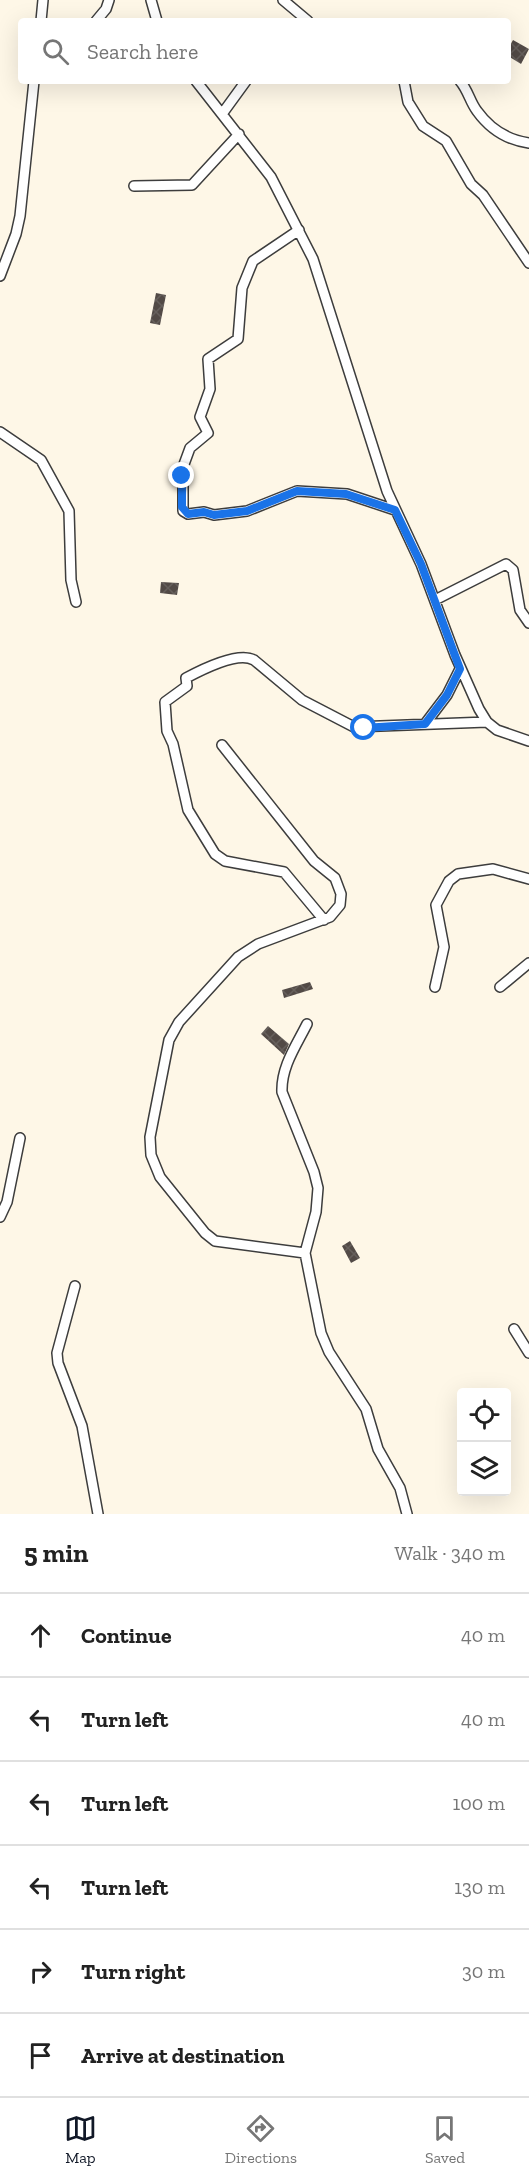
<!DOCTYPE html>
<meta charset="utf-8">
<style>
:root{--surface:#fff;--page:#f2f2f2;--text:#222;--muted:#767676;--line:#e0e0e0;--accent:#111827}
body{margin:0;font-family:"Zilla Slab",serif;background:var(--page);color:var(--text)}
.controls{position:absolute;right:18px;bottom:18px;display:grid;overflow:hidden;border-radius:6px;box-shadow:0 6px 24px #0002}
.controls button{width:54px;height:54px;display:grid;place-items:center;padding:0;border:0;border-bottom:2px solid var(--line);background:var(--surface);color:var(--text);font:30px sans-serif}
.stop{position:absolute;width:18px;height:18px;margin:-14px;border:4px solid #1a73e8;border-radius:50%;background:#fff}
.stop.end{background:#1a73e8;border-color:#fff;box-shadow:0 2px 6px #0008}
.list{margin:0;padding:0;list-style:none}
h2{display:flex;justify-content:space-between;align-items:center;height:78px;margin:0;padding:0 24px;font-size:26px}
h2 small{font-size:20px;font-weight:400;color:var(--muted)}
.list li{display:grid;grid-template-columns:39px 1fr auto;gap:18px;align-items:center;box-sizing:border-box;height:84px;padding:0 24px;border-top:2px solid var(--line)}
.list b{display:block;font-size:22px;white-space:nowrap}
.list em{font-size:20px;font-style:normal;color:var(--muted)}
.icon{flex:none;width:33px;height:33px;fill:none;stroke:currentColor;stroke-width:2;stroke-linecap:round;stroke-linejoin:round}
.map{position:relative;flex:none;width:529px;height:1514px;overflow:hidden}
.search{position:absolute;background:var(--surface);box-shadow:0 6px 24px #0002;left:18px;right:18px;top:18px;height:66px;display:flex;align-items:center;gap:15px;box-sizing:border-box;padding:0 21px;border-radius:6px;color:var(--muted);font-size:22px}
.sheet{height:582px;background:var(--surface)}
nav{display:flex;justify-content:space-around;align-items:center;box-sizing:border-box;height:84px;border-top:2px solid var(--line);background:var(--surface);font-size:16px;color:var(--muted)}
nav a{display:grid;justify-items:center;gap:3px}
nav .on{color:var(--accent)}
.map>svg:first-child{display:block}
</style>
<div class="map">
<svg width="529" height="1514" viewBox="0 0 529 1514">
<defs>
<pattern id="building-cross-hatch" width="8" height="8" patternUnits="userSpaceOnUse" patternTransform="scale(1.5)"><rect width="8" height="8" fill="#524a46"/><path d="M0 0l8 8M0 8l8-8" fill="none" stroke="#66605c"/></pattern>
</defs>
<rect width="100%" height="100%" fill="#fef7e7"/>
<path fill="url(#building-cross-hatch)" d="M513 40 529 49 521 64 508 56V49Z
M156 293 166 295 160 325 150 323Z
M161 582 179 583 177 595 160 593Z
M310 982 313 989 284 998 282 990Z
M268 1026 289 1044 284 1055 261 1034Z
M350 1241 360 1258 351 1263 342 1246Z"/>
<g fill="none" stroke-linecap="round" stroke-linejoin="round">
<g stroke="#3d3d3d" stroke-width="12">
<path id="minor" d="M151 0 157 21
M283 0 308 21
M41 21 43 0
M96 21 106 9 109 0
M196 81 271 177 313 259 387 491 421 564 455 655 479 709 487 722 497 730 529 741
M404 81 408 102 423 126 446 141 471 184 483 195 529 263
M460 81C468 90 470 102 477 111 490 129 507 140 529 143
M222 114 246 81
M134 186 192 185 239 134
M299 230 253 261 242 288 238 339 208 359 210 389 200 417 208 433 190 448 183 467V511L188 514 204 512 214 515 247 511 297 491 347 494 395 510
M0 276 16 234 20 216 34 81
M0 432 41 460 69 511 71 580 76 602
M435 600 506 564 513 570 520 610 529 623
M425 724 447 695 460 669
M222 745 314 861 335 878 341 894 340 905 330 917 258 944 238 957 179 1022 169 1040 150 1137 151 1155 160 1177 205 1233 215 1241 305 1253
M324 920 284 872 225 861 215 854 188 810 173 744 167 731 165 702 187 686 186 678C201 670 238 651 254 660L302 700 354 727 487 722
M435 987 444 947 436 905 449 881 458 874 493 869 529 879
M500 987 529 963
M307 1024C296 1046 281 1067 282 1092L314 1172 318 1188 316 1212 305 1253 321 1333 329 1352 366 1409 378 1449 400 1488 407 1514
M0 1217 7 1202 20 1138
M75 1286 57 1353 58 1363 82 1426 98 1514
M514 1329 529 1353"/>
</g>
<use href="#minor" stroke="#fff" stroke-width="9"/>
</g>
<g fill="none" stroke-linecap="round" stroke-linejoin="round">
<path stroke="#1a73e8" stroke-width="8" d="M182 476V507L188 514 204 512 214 515 247 511 297 491 346 494 395 510 421 564 460 669 447 695 425 724 364 728"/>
</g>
</svg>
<div class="controls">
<button><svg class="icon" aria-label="locate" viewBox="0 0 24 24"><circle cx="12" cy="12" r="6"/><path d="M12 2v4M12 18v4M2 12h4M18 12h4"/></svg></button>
<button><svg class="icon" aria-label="layers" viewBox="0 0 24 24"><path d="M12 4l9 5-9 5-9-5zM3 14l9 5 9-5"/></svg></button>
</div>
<div class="stop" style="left:364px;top:728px"></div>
<div class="stop end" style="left:182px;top:476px"></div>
<div class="search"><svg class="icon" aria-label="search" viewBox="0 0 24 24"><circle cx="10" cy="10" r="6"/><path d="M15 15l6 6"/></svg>Search here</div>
</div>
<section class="sheet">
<h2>5 min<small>Walk · 340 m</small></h2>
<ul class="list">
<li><svg class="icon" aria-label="ahead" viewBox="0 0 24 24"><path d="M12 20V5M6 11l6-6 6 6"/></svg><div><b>Continue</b></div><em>40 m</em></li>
<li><svg class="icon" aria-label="left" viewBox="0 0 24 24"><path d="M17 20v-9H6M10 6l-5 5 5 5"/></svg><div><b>Turn left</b></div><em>40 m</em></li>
<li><svg class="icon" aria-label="left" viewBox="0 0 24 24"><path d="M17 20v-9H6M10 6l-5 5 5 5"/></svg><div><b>Turn left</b></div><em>100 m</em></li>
<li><svg class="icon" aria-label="left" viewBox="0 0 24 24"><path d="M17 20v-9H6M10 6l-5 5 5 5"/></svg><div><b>Turn left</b></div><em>130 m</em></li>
<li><svg class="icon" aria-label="right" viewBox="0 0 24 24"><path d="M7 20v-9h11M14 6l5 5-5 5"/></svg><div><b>Turn right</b></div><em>30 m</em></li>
<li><svg class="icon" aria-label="arrive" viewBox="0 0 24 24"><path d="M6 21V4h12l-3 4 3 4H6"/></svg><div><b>Arrive at destination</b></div></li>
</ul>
</section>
<nav>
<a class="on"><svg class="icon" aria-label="map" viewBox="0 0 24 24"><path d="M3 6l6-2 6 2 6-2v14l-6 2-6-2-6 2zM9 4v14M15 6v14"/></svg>Map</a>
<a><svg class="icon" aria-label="directions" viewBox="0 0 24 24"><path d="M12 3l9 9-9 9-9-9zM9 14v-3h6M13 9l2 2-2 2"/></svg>Directions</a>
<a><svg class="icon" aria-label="saved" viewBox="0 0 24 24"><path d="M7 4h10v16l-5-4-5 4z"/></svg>Saved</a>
</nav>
